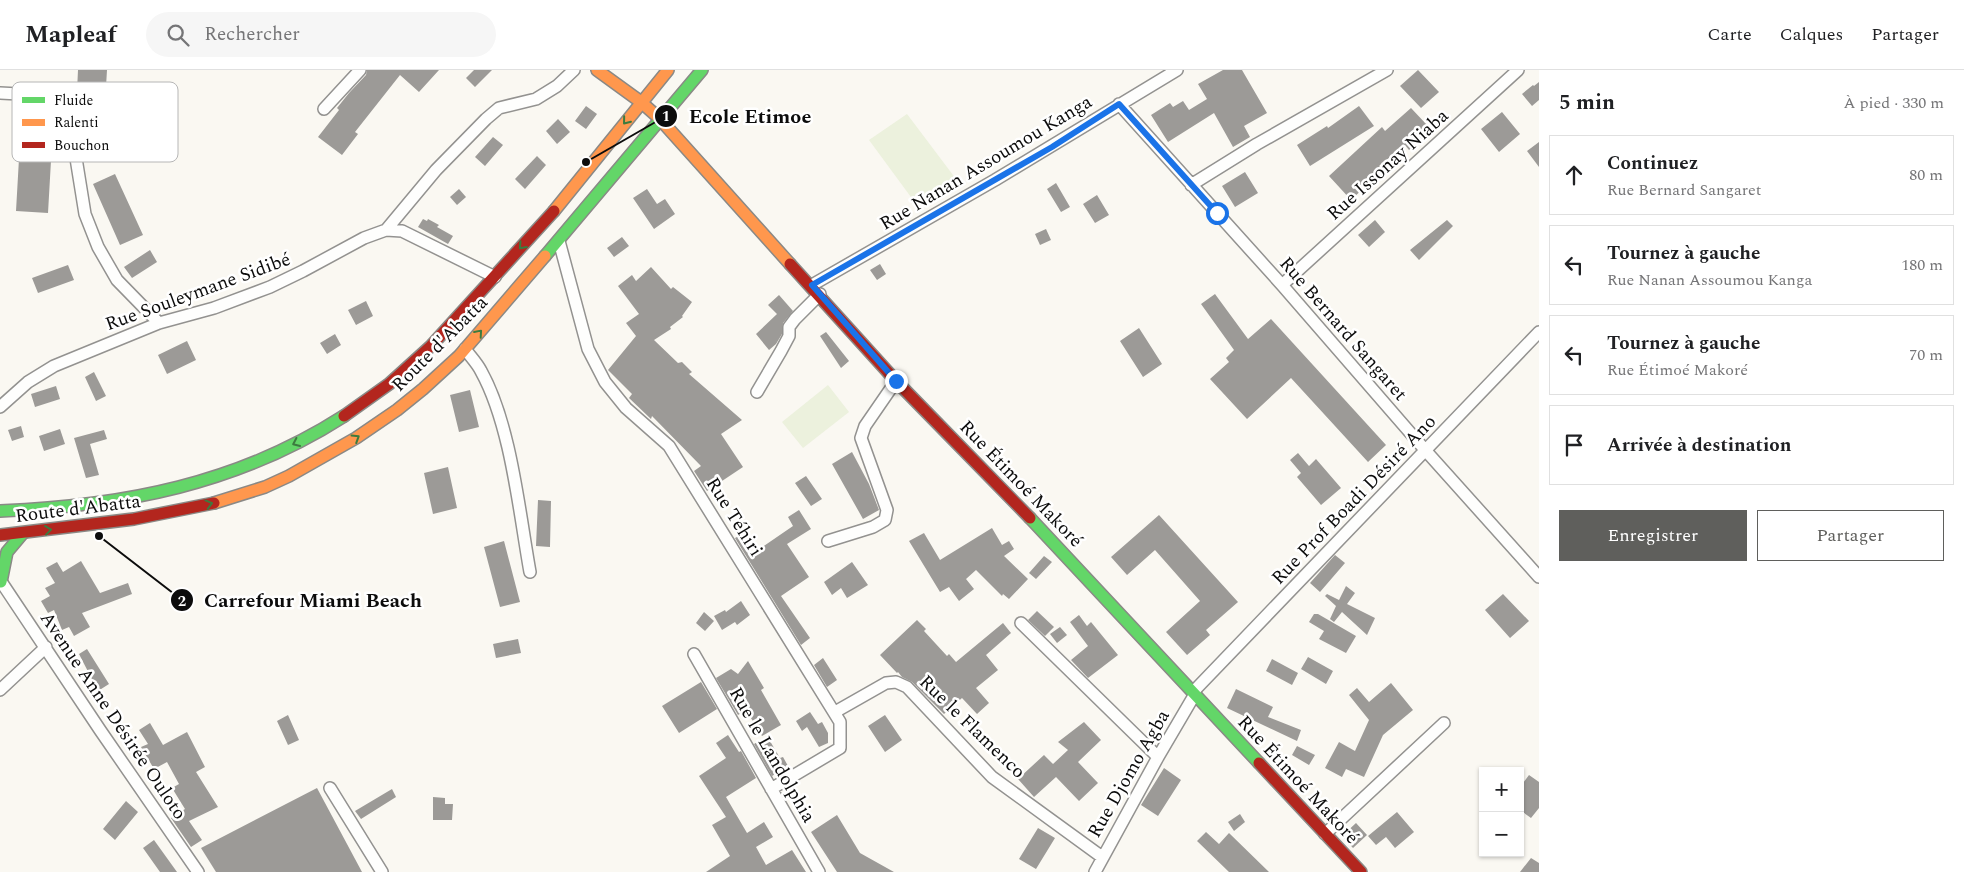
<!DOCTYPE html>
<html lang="fr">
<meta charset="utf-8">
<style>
:root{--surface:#fff;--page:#f6f6f6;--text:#202124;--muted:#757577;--line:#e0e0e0;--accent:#5f5f5c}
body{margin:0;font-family:Spectral,serif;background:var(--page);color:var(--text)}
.controls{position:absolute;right:15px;bottom:15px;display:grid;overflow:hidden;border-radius:0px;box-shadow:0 1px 4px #0004}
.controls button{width:45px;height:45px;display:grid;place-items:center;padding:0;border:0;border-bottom:1px solid var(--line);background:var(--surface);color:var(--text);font:25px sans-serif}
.stop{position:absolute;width:15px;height:15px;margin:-11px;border:4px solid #1a73e8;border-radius:50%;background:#fff}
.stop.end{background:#1a73e8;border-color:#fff;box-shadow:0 1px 5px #0008}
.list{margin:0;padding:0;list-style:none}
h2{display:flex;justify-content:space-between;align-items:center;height:65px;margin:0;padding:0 20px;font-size:21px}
h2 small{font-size:16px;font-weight:400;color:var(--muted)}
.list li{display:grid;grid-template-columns:32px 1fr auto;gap:15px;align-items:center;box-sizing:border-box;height:80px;margin:0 10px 10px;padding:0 10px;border:1px solid var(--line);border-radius:0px}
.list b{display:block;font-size:19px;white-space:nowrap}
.list p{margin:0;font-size:16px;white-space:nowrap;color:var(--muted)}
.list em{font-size:16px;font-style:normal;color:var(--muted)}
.actions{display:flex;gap:10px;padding:15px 20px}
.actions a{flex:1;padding:11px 0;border:1px solid var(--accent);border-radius:0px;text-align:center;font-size:18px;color:var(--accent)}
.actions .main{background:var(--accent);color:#fff}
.icon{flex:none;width:28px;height:28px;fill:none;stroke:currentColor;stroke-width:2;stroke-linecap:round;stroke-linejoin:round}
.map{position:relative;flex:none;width:1539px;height:802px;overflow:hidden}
header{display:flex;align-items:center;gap:30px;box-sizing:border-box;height:70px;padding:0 25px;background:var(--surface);border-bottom:1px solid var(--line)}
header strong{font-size:24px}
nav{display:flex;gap:28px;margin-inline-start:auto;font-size:18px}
.search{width:350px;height:45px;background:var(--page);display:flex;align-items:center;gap:12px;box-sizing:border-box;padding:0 18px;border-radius:28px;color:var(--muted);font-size:19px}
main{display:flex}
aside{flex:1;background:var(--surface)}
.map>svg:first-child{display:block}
</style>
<header>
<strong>Mapleaf</strong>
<div class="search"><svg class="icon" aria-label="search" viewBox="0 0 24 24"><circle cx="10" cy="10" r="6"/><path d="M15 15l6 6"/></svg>Rechercher</div>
<nav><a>Carte</a><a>Calques</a><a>Partager</a></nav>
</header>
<main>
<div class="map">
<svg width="1539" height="802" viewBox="0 0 1539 802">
<rect width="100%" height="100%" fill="#faf8f2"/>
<path fill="#ecf1dd" d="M907 44 959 113 919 138 869 70Z
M828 315 849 342 803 378 782 352Z"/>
<path fill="#9c9a97" d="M78 0H107L104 50 77 49 76 43Z
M367 0H439L419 22 400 5 355 62 358 64 342 85 318 67 339 40 337 38 349 23 366 5Z
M474 0H492L475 17 466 8Z
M1223 0H1242L1267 43 1244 56 1250 67 1233 77 1214 43 1168 72 1151 45 1170 33 1173 37 1183 31 1189 40 1207 29 1198 14Z
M1418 0 1439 22 1421 38 1400 16Z
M1539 12V30L1532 36 1522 24 1533 15 1534 16Z
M22 36 54 38 48 143 16 141Z
M586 36 597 44 586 59 575 51Z
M1359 36 1374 56 1310 96 1297 75 1327 56 1328 58Z
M1411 38 1427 55 1419 62 1424 67 1409 80 1405 75 1379 96 1382 99 1367 111 1369 113 1351 130 1329 106 1382 57 1385 61Z
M1502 42 1520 64 1499 82 1481 59Z
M558 49 570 62 557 74 546 61Z
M493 67 503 75 485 96 475 87Z
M1539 72V97L1527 81Z
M537 86 546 95 525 119 515 109Z
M1245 102 1258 123 1235 137 1222 116Z
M115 104 143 165 120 175 93 114Z
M1056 113 1070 137 1061 142 1047 119Z
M459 119 466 127 457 135 450 127Z
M647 119 657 134 665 129 675 144 654 159 633 128Z
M1097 125 1109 145 1095 153 1083 134Z
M423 149 427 151 428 149 439 155 437 157 453 166 448 174 418 157Z
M1375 150 1385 162 1369 177 1358 165Z
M1447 150 1453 156 1419 190 1410 180Z
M1046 159 1051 170 1040 175 1035 164Z
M622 167 629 176 614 187 607 178Z
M150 180 157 192 132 208 124 197Z
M880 194 886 204 877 210 870 200Z
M68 195 74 210 38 223 32 208Z
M651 197 671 219 673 217 692 232 682 246 683 247 670 257 671 259 654 270 678 293 682 292 692 302 689 304 742 350 721 364 743 397 707 421 694 401 701 396 652 346 651 349 629 328 632 324 608 300 636 266 626 253 639 244 618 216 632 205 636 211Z
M1215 224 1248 269 1271 249 1386 375 1368 392 1291 308 1247 349 1210 309 1229 292 1226 288 1234 280 1201 234Z
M779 225 793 241 783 253 782 264 776 274 769 280 756 264 777 244 768 235Z
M366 231 373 246 356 255 348 240Z
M1139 258 1162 294 1143 307 1120 271Z
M826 262 849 291 841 298 820 266Z
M335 264 341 275 327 284 320 273Z
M187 271 196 290 167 304 158 285Z
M94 302 106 326 96 331 85 307Z
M56 316 60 329 35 337 31 324Z
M470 320 479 357 459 362 450 325Z
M21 356 24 367 12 371 8 360Z
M60 359 65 374 44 381 39 366Z
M104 360 107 369 90 374 99 405 86 408 74 368Z
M852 382 869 414 879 440 863 449 832 394Z
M1298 383 1309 396 1316 389 1341 418 1321 435 1297 407 1301 403 1290 390Z
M448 397 457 438 433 444 424 403Z
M806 406 822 429 811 436 795 413Z
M538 430 551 431 550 477 536 476Z
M799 440 811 459 787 474 809 507 781 526 810 568 801 575 735 468 741 465 752 484 793 456 788 447Z
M1159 445 1238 532 1206 560 1210 565 1187 585 1166 562 1200 531 1155 480 1127 505 1111 487Z
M992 458 1002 475 1009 471 1014 479 1004 486 1028 509 1009 529 1003 524 1002 526 976 500 966 509 974 519 959 531 949 517 940 522 909 471 924 463 940 490Z
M504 471 520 532 500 537 484 477Z
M1335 485 1345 493 1320 522 1310 513Z
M1044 486 1052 492 1036 509 1029 503Z
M81 491 100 523 128 513 132 524 82 543 90 557 74 566 69 557 62 560 54 540 48 543 41 531 50 526 45 518 55 513 46 498 57 492 63 502Z
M852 492 868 515 847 528 841 518 832 525 824 512Z
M1346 516 1355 523 1347 534 1375 548 1367 565 1342 542 1334 552 1330 549 1336 536 1325 526 1327 524 1339 530Z
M1503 524 1529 551 1510 568 1485 540Z
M741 531 750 545 737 555 735 552 722 560 714 546 725 540 726 542Z
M1037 541 1054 557 1045 566 1028 550Z
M704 542 714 551 705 561 696 553Z
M1314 544H1318L1356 566 1346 583 1319 569 1324 561 1309 552Z
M1079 545 1087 556 1091 552 1118 585 1088 608 1071 590 1088 576 1070 552Z
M917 550 926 559 924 561 947 586 949 584 956 592 1003 553 1011 563 986 585 998 600 976 618 989 633 977 644 962 628 944 644 912 612 902 607 898 602 897 603 880 585Z
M1060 557 1067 565 1057 573 1050 564Z
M518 569 521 583 496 588 493 574Z
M87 579 109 614 98 621 79 584Z
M1308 587 1333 601 1326 614 1301 599Z
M823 588 837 610 827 617 814 595Z
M1272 589 1298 603 1292 615 1266 601Z
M748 591 764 618 761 620 781 655 762 666 746 640 738 645 716 608 731 599 738 604Z
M701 612 717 639 679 663 662 636Z
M1391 613 1413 640 1383 665 1364 707 1346 699 1342 707 1325 698 1339 672 1355 681 1369 650 1349 625 1357 618 1369 632Z
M1236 619 1273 637 1268 647 1301 660 1297 671 1227 638Z
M810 642 818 654 822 652 828 663V673L819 677 807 657 802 661 796 651Z
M288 645 299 670 288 675 277 651Z
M885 645 902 670 885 682 868 656Z
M1084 652 1101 670 1078 692 1098 713 1079 731 1056 707 1034 727 1018 709 1044 685 1053 694 1068 680 1058 672Z
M150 653 163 675 187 662 205 697 196 702 218 737 189 751 202 770 191 777 171 748 185 739 172 718 179 714 167 692 154 699 141 677 148 674 139 660Z
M728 665 739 682 741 681 756 708 726 727 747 763 764 752 773 767 756 777 766 795 792 780 806 802H706L730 786 712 755 726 747 699 706 726 688 716 673Z
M767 666 780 688 783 687 788 696 772 706 754 674Z
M1297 676 1315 685 1309 695 1292 685Z
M1164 698 1181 710 1158 746 1141 735Z
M1529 705 1539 712V738L1531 748 1520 740V717Z
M317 718 362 802H216L201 778Z
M392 719 396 727 361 749 355 741Z
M433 727 445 728V734H453L452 750H433Z
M126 731 138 742 115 770 103 759Z
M1397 742 1414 762 1395 778 1386 767 1376 775 1368 766Z
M1240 744 1245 752 1234 761 1228 752Z
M837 745 860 783 894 802H837L811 762Z
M1356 753 1367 765 1353 778 1342 766Z
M1038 758 1055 768 1036 799 1019 789Z
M1206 762 1219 774 1229 763 1269 802H1229L1197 771Z
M154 770 177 802H160L143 778Z
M1531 788 1539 793V802H1520Z"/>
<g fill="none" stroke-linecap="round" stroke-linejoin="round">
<g stroke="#939290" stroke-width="14">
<path id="street" d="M0 23 57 26 65 32 70 51 85 144 98 177 117 210 159 253
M1119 34 1282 215 1426 381 1539 507
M324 39 360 0
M1191 115 1257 74 1387 0
M386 160 436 100 486 49 499 38 536 29 557 16 574 0
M559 171 588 279 605 312 626 338 669 376 840 652V678L771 719
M812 215 995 110 1177 0
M1282 215 1518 0
M465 279C470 286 477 293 481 301 511 355 519 441 530 502
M757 322 781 281 789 266V257L795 249 820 224
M0 337 28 312 54 296 159 253 214 238 270 217 303 201 364 168 386 160 402 161 495 207
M828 471 873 457 885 450 887 440 861 368 865 356 896 311
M0 510 100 660 198 802
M1021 553 1158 687
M694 584 819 802
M0 620 46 577
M1193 622 1539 262
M835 642 886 613 896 612 907 617 992 707 1102 787
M330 718 382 802
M1325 764 1444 653
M1095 802 1158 687 1195 624"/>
</g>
<g stroke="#8a8986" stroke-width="14">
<path id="fast" d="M545 186 702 0
M0 441C124 436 238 414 344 346
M1030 448 1259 693
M1 512 7 482 23 463"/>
</g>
<g stroke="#8a8986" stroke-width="14">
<path id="slow" d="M597 0 641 32 659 48 790 194
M554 141 668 0
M214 433 265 417 289 406 356 368 397 340 423 319 459 286 545 186"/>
</g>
<g stroke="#8a8986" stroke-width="14">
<path id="jam" d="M790 194 896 311 1030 448
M344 346 389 314 431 276 554 141
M0 465 134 449 214 433
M1259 693 1361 802"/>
</g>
<use href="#street" stroke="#fefefd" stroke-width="11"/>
<use href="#fast" stroke="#63d668" stroke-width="11"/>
<use href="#slow" stroke="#ff974d" stroke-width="11"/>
<use href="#jam" stroke="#b3261e" stroke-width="11"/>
</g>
<defs><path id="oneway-chevron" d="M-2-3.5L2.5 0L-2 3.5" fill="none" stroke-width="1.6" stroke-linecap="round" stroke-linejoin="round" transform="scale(1.25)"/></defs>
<g stroke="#3c7b3f">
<use href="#oneway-chevron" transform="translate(626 51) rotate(129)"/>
<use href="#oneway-chevron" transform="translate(522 176) rotate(132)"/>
<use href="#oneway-chevron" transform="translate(479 263) rotate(-49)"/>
<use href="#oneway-chevron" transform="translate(356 368) rotate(-32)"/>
<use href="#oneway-chevron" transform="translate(296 373) rotate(155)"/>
<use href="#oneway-chevron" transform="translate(209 434) rotate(-15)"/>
<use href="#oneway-chevron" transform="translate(48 460) rotate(-7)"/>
</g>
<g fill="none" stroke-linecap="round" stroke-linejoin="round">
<path stroke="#1a73e8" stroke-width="6" d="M896 311 812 215 1052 77 1119 34 1217 143"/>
</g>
<g text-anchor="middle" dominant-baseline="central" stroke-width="5" stroke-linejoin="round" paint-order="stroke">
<g font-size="19" fill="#0c0c0c" stroke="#fff">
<text transform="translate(986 93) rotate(-31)">Rue Nanan Assoumou Kanga</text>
<text transform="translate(1388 95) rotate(-42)">Rue Issonay Niaba</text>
<text transform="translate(198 222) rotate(-20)">Rue Souleymane Sidibé</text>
<text transform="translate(1343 259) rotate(49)">Rue Bernard Sangaret</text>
<text transform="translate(440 274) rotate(-45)">Route d'Abatta</text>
<text transform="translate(1021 414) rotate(46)">Rue Étimoé Makoré</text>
<text transform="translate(1354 430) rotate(-46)">Rue Prof Boadi Désiré Ano</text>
<text transform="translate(78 439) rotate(-7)">Route d'Abatta</text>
<text transform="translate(734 447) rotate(58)">Rue Téhiri</text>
<text transform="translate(113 646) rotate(56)">Avenue Anne Désirée Ouloto</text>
<text transform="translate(972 657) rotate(44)">Rue le Flamenco</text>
<text transform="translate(772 685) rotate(60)">Rue le Landolphia</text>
<text transform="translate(1129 704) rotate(-60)">Rue Djomo Agba</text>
<text transform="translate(1298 710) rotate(47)">Rue Étimoé Makoré</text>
</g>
</g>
<rect x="12" y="12" width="166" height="80" rx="8" fill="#fff" stroke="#b6b6b6" stroke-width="1"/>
<rect x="22" y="27" width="23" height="6" fill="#63d668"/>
<rect x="22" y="49" width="23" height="7" fill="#ff974d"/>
<rect x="22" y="72" width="23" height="6" fill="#b3261e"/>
<g font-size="14" fill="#0c0c0c">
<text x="54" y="35">Fluide</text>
<text x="54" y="57">Ralenti</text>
<text x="54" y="80">Bouchon</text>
</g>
<path fill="none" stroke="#0c0c0c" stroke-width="2" d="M586 92L666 46M99 466L182 530"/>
<g fill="#0c0c0c" stroke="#fff" stroke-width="2">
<circle cx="586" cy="92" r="5"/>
<circle cx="99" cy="466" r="5"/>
<circle cx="666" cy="46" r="12"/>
<circle cx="182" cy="530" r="12"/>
</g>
<g font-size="15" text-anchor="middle" font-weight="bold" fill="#fff">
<text x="666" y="51">1</text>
<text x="182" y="536">2</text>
</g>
<g font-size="20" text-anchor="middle" font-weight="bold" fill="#0c0c0c" stroke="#fff" stroke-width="5" stroke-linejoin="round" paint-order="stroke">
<text x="750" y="53">Ecole Etimoe</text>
<text x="313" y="537">Carrefour Miami Beach</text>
</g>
</svg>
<div class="controls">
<button>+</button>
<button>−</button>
</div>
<div class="stop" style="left:1217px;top:143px"></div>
<div class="stop end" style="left:896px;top:311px"></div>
</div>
<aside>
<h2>5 min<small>À pied · 330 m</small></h2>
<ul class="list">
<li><svg class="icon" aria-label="ahead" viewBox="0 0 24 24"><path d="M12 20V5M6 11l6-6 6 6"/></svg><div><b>Continuez</b><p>Rue Bernard Sangaret</p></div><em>80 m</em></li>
<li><svg class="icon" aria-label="left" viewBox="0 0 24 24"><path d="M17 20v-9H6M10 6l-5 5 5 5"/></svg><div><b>Tournez à gauche</b><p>Rue Nanan Assoumou Kanga</p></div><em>180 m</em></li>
<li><svg class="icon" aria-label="left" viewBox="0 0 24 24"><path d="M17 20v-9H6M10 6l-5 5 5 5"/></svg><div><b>Tournez à gauche</b><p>Rue Étimoé Makoré</p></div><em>70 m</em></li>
<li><svg class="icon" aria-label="arrive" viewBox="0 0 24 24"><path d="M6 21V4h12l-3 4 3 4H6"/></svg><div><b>Arrivée à destination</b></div></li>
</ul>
<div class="actions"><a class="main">Enregistrer</a><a>Partager</a></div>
</aside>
</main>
